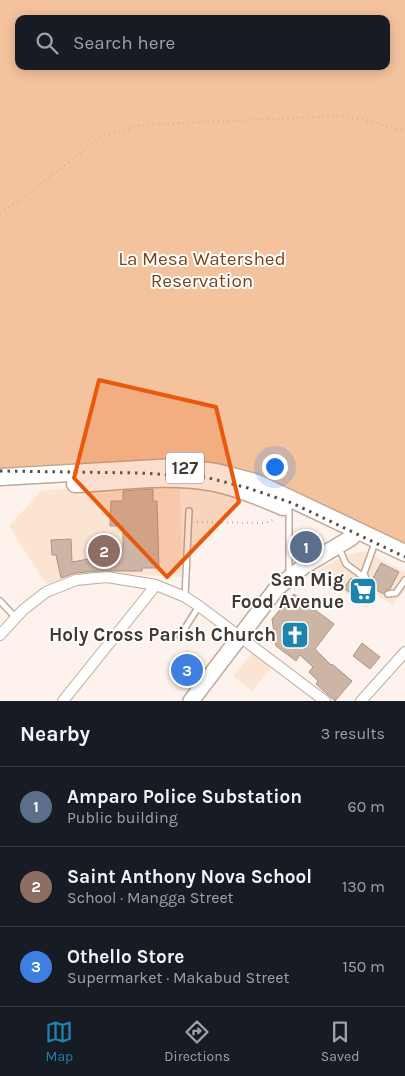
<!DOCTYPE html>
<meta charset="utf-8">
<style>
:root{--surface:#171b24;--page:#20242c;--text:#f1f3f6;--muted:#9ea1a6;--line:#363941;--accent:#1c84ad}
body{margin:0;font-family:Karla,sans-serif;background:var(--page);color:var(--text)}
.you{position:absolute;left:274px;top:466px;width:18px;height:18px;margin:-12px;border:4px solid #fff;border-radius:50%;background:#1a73e8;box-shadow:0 0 0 8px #1a73e833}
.badge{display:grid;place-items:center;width:32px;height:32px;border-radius:50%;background:var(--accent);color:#fff;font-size:16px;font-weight:700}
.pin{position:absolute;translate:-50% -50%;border:2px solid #fff;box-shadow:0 1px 5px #0006}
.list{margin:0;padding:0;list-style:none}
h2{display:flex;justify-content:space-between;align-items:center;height:65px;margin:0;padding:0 20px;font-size:21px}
h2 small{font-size:16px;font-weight:400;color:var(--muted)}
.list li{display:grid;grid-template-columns:32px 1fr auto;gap:15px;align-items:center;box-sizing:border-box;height:80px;padding:0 20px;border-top:1px solid var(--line)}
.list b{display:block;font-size:19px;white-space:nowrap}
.list p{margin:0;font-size:16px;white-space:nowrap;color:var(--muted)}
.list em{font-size:16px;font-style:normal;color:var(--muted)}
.icon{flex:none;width:28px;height:28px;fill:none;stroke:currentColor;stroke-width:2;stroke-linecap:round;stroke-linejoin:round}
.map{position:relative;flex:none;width:405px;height:701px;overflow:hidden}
.search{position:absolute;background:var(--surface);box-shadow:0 2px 12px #0003;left:15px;right:15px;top:15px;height:55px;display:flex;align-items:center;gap:12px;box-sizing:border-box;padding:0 18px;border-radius:10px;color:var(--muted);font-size:19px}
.sheet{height:305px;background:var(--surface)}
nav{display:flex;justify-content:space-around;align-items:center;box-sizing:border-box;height:70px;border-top:1px solid var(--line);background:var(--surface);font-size:14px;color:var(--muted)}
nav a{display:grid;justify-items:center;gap:2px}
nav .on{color:var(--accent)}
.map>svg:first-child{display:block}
</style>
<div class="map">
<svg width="405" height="701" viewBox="0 0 405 701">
<rect width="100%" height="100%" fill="#fdf3ec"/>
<path fill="#fce4d2" d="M180 484 182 577 101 573 46 584 9 526 42 490Z
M364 551 405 572V591L392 605 378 595 366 608 316 571 345 555Z
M254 651 273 666 252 691 233 676Z"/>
<path fill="#f5c29e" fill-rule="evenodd" d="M0 0H405V560L252 488 176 474 0 484ZM19 19H386V66H19Z"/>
<path fill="#ccb5a5" stroke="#ab9585" d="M153 489V501H157L159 568H142V571H97L75 573 61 578 56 555H52L51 540 71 539 72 562 100 557V548H123V526H110L111 501H123V491Z
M300 530 320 542 301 553Z
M381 563 399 572 390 589 386 590 384 594 372 588 374 584 372 580Z
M351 578 372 594 364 604 344 588Z
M294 594 334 624 315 649 331 665 332 664 352 681 335 701 316 684 318 681 309 672 313 667 300 655 296 661 276 646 272 619Z
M362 643 380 657 370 669 353 656Z"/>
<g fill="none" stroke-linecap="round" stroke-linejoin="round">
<g stroke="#c0a999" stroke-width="8">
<path id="lane" d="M289 510V574
M339 548 346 564 365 578
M370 584 366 579 364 573 375 543
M388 594 396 593 405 580
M185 597 189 511
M0 601 16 618
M180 636 199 606"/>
</g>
<g stroke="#c0a999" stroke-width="12">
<path id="street" d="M0 635 23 610 46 592 76 580 107 577 156 585 185 597 199 606 325 701
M63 701 156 585
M361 701 405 652"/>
</g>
<g stroke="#c0a999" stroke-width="18">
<path id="secondary" d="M191 701 277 588 304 566 351 538 358 531"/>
</g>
<g stroke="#c0a999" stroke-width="19">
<path id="primary" d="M0 477 175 467 216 472 255 482 405 553
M75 484C120 482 169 474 214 483 238 488 260 497 283 507"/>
</g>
<path stroke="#beb4ad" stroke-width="2" stroke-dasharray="1 4" stroke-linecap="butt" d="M0 213 21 200 99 138 141 125 338 116 362 119 405 131
M197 522 264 523 271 521 275 517"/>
<use href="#lane" stroke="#fff" stroke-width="5"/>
<use href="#street" stroke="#fff" stroke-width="10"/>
<use href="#secondary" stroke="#fff" stroke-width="15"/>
<use href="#primary" stroke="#fff" stroke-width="16"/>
<path stroke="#594f49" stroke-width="3" stroke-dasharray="2.5 5" stroke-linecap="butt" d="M0 471 140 473 205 477 248 488 292 503 405 557"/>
</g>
<path fill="#e8590c" fill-opacity="0.2" stroke="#e8590c" stroke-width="4" stroke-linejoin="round" d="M99 380 216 407 239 502 167 577 74 478Z"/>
<defs>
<g id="supermarket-square" transform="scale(1.4375)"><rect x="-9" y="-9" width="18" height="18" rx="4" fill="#1c84ad" stroke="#fff"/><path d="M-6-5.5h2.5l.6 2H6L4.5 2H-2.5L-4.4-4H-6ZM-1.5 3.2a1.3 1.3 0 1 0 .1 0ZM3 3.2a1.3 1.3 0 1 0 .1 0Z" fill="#fff"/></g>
<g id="church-square" transform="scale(1.4375)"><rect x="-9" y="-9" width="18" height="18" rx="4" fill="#1c84ad" stroke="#fff"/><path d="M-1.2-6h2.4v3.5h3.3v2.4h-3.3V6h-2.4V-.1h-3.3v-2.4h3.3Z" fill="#fff"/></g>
</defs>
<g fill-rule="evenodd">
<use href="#supermarket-square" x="363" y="591"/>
<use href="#church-square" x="295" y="635"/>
</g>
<g text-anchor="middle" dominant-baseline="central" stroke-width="4" stroke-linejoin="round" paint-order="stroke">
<rect fill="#fff" stroke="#7b7470" stroke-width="1" x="166" y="452.5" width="38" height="31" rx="4"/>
<g font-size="18" font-weight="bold" fill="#433933">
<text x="185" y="468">127</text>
</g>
<g font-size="19" fill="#78451a" stroke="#fff">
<text x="202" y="259">La Mesa Watershed<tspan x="202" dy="22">Reservation</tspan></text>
</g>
<g font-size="19" font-weight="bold" fill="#433933" stroke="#fff" text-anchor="end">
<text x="344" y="580">San Mig<tspan x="344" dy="22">Food Avenue</tspan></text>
<text x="276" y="635">Holy Cross Parish Church</text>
</g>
</g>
</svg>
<div class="you"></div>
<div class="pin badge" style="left:306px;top:547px;background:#5c6f8a">1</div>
<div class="pin badge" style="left:104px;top:551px;background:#8d6e63">2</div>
<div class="pin badge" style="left:187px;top:670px;background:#3f7fe0">3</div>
<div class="search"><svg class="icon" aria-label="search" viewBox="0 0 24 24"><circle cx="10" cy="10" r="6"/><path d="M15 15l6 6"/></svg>Search here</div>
</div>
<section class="sheet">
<h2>Nearby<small>3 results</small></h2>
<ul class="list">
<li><span class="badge" style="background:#5c6f8a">1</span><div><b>Amparo Police Substation</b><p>Public building</p></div><em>60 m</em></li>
<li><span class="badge" style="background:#8d6e63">2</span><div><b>Saint Anthony Nova School</b><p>School · Mangga Street</p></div><em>130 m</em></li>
<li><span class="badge" style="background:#3f7fe0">3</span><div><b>Othello Store</b><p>Supermarket · Makabud Street</p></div><em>150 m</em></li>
</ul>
</section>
<nav>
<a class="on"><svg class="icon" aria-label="map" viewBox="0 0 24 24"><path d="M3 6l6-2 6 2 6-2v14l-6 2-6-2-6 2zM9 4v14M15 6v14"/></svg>Map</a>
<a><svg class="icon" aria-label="directions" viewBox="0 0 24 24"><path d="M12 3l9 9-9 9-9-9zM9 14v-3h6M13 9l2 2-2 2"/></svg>Directions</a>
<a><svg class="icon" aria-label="saved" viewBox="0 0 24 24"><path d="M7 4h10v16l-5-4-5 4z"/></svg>Saved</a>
</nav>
